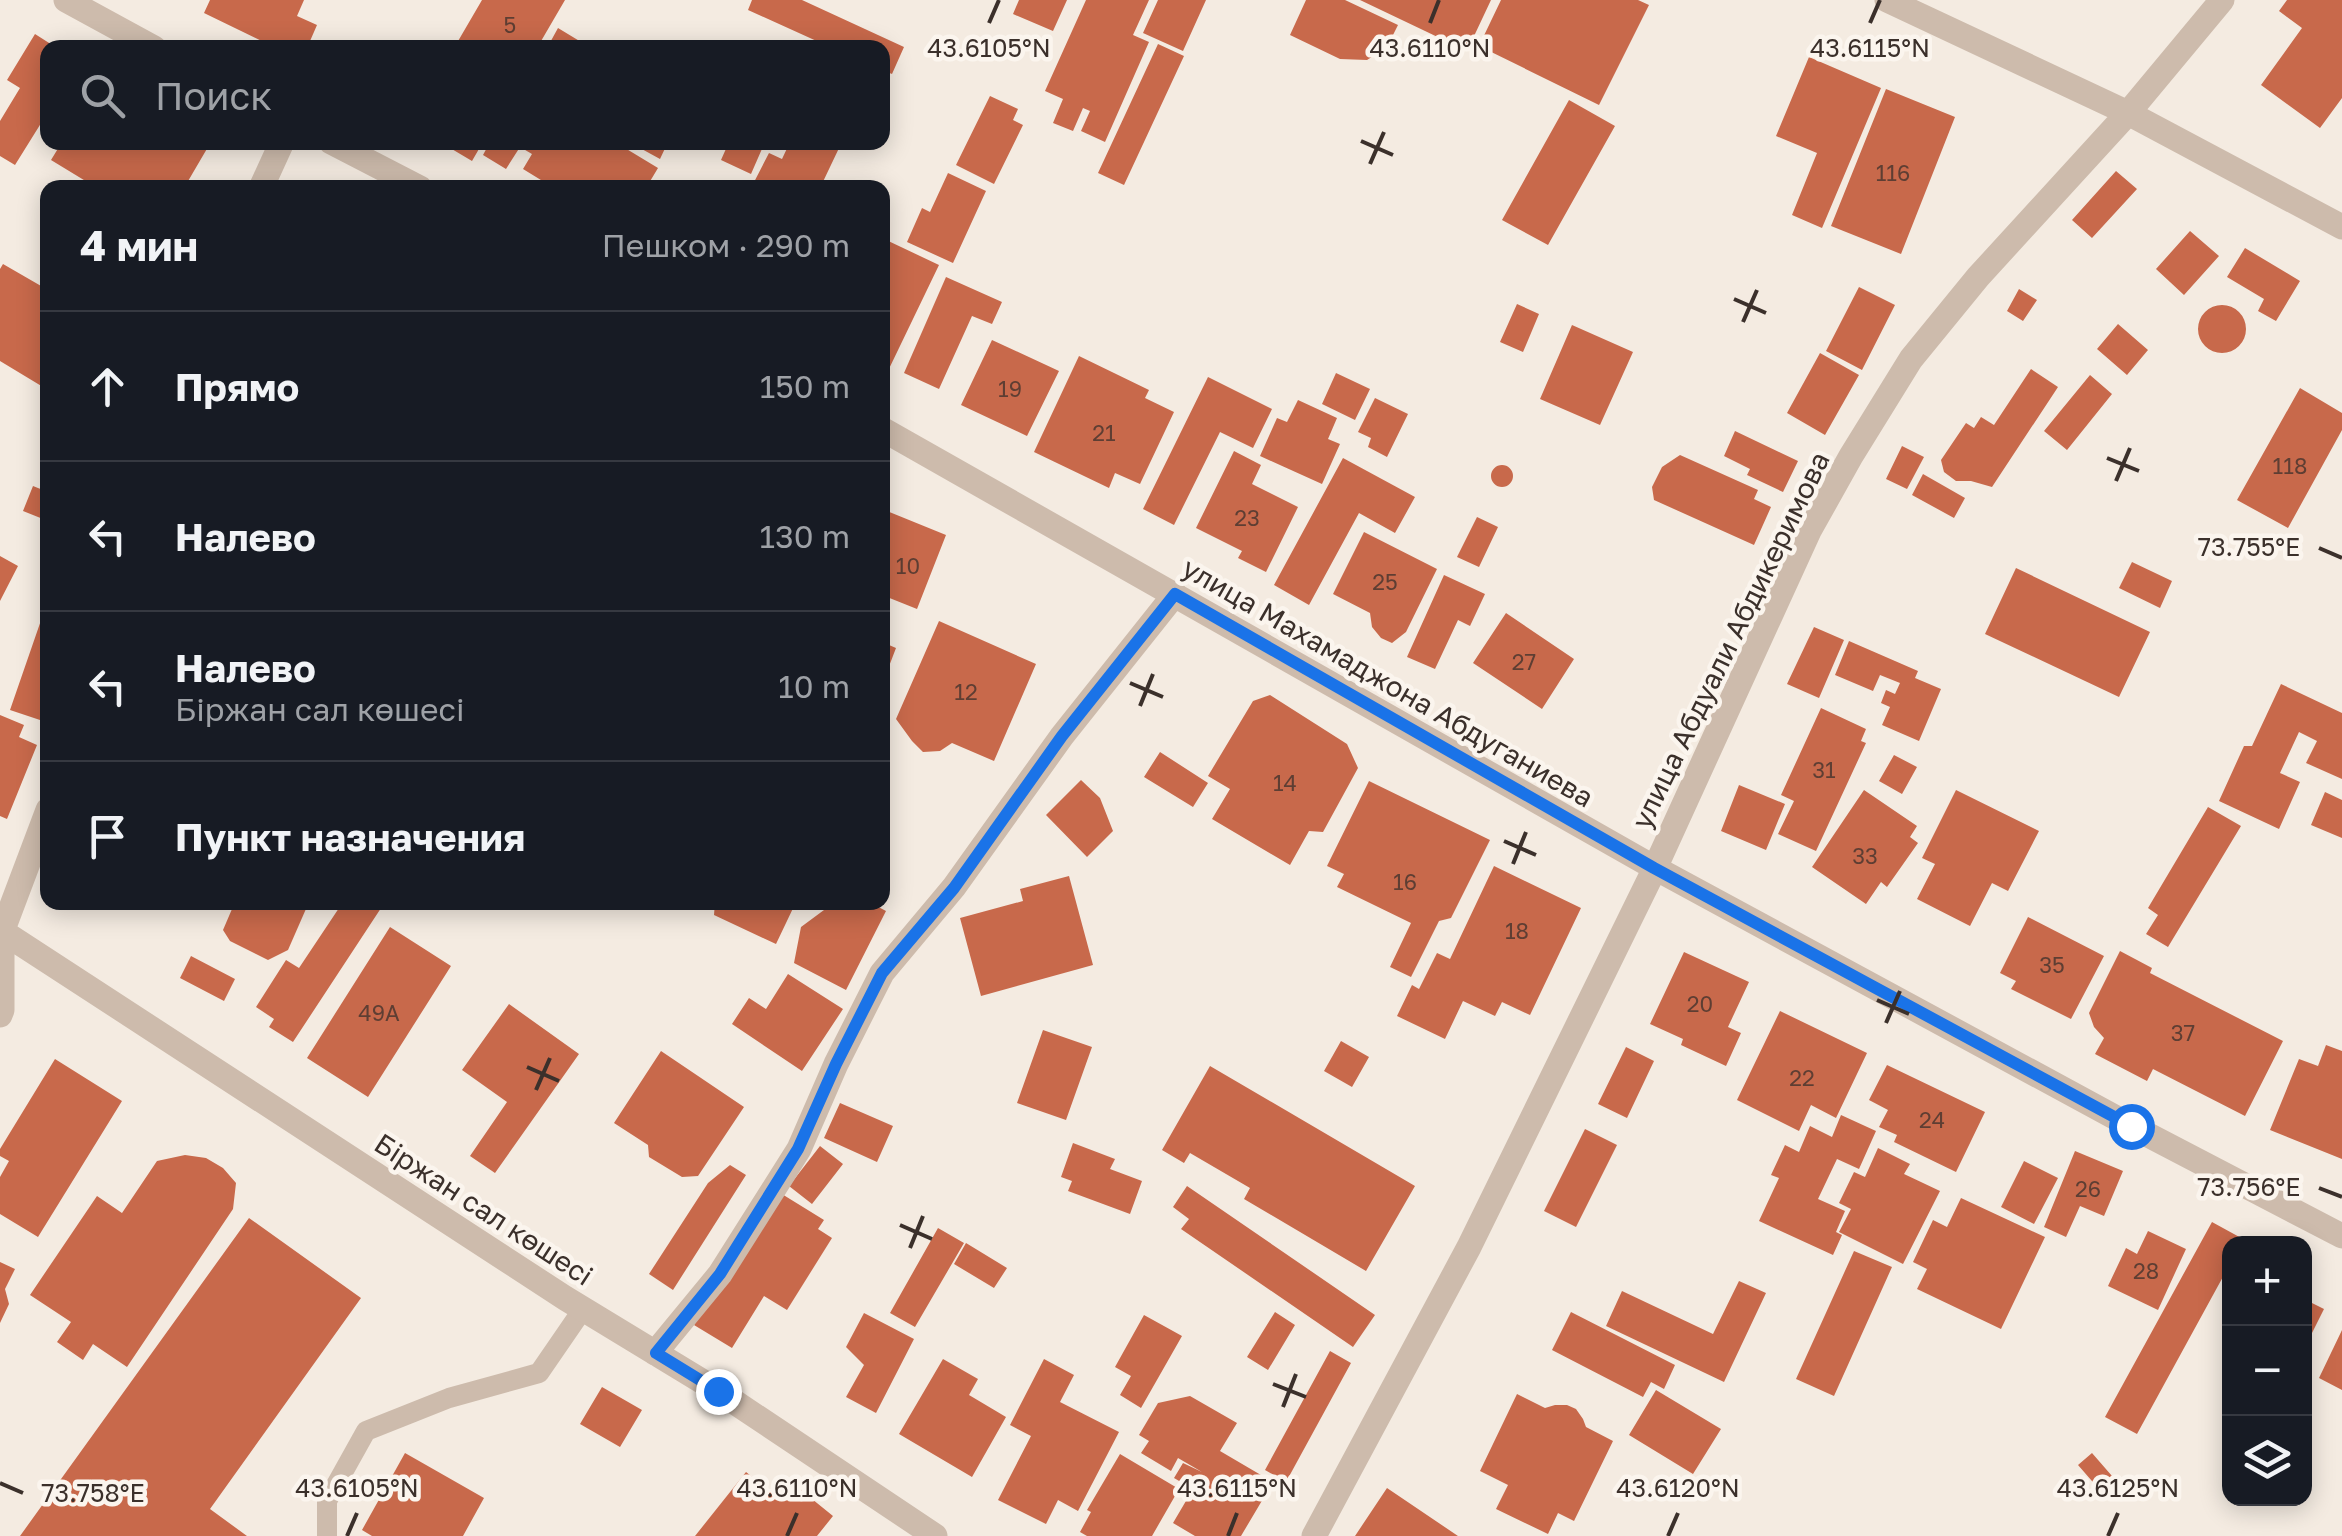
<!DOCTYPE html>
<html lang="ru">
<meta charset="utf-8">
<style>
:root{--surface:#171b24;--page:#20242c;--text:#f1f3f6;--muted:#9ea1a6;--line:#363941}
body{margin:0;font-family:"Golos Text",sans-serif;background:var(--page);color:var(--text)}
.controls{position:absolute;right:30px;bottom:30px;display:grid;overflow:hidden;border-radius:20px;box-shadow:0 5px 25px #0003}
.controls button{width:90px;height:90px;display:grid;place-items:center;padding:0;border:0;border-bottom:2px solid var(--line);background:var(--surface);color:var(--text);font:50px sans-serif}
.stop{position:absolute;width:30px;height:30px;margin:-22px;border:8px solid #1a73e8;border-radius:50%;background:#fff}
.stop.end{background:#1a73e8;border-color:#fff;box-shadow:0 2px 10px #0008}
.list{margin:0;padding:0;list-style:none}
h2{display:flex;justify-content:space-between;align-items:center;height:130px;margin:0;padding:0 40px;font-size:42px}
h2 small{font-size:32px;font-weight:400;color:var(--muted)}
.list li{display:grid;grid-template-columns:65px 1fr auto;gap:30px;align-items:center;box-sizing:border-box;height:150px;padding:0 40px;border-top:2px solid var(--line)}
.list b{display:block;font-size:38px;white-space:nowrap}
.list p{margin:0;font-size:32px;white-space:nowrap;color:var(--muted)}
.list em{font-size:32px;font-style:normal;color:var(--muted)}
.icon{flex:none;width:55px;height:55px;fill:none;stroke:currentColor;stroke-width:2;stroke-linecap:round;stroke-linejoin:round}
.map{position:relative;flex:none;width:2342px;height:1536px;overflow:hidden}
.search{position:absolute;background:var(--surface);box-shadow:0 5px 25px #0003;left:40px;top:40px;width:850px;height:110px;display:flex;align-items:center;gap:25px;box-sizing:border-box;padding:0 35px;border-radius:20px;color:var(--muted);font-size:38px}
.panel{position:absolute;background:var(--surface);box-shadow:0 5px 25px #0003;left:40px;top:180px;width:850px;height:730px;border-radius:20px}
.map>svg:first-child{display:block}
</style>
<div class="map">
<svg width="2342" height="1536" viewBox="0 0 2342 1536">
<rect width="100%" height="100%" fill="#f4ebe1"/>
<path fill="#c8694b" d="M210 0H304L297 16 317 25 307 48H276L204 13Z
M482 0H565L537 48H454Z
M752 0H802L904 47 892 74 882 70V48H832L748 10Z
M1019 0H1067L1053 31 1013 14Z
M1086 0H1149L1133 35 1149 42 1105 142 1081 131 1090 111 1083 108 1073 131 1053 123 1063 99 1045 91Z
M1158 0H1206L1183 51 1143 33Z
M1306 0H1345L1398 25 1390 41 1381 51 1367 60 1340 59 1290 35Z
M1360 0H1491L1467 51Z
M1501 0H1638L1649 5 1599 105 1479 46Z
M2287 0H2342V98L2320 128 2261 85 2302 28 2279 11Z
M558 28 591 48H547Z
M35 34 57 48H48V112L15 165 0 156V121L20 88 7 80Z
M1158 44 1184 56 1124 185 1098 173Z
M1809 57 1881 88 1822 228 1792 215 1817 153 1776 136Z
M1886 89 1955 117 1901 254 1831 226Z
M990 96 1018 109 1013 120 1023 125 994 184 956 165Z
M1569 100 1615 126 1548 245 1502 220Z
M62 142H201L208 147 184 188H97L51 160Z
M440 142H483L472 161Z
M490 142H615L658 168 646 188H554L523 169 532 154 520 147 506 169 483 155Z
M629 142H668L660 159Z
M729 142H765L751 174 721 160Z
M790 142H832L840 146 820 188H751L769 153 782 159Z
M2116 171 2137 189 2092 238 2072 220Z
M948 173 986 191 953 263 907 242 922 208 930 212Z
M2190 231 2219 256 2184 295 2156 269Z
M882 238 939 265 886 375 882 374Z
M2245 248 2300 281 2276 321 2258 311 2264 299 2227 277Z
M3 264 48 290V390L0 361V269Z
M946 277 1002 302 992 324 972 316 939 389 904 373Z
M1859 287 1895 305 1862 370 1826 351Z
M2019 289 2037 300 2023 321 2007 311Z
M1517 304 1539 314 1523 352 1500 342Z
M2198 329a24 24 0 1 1 48 0a24 24 0 1 1-48 0Z
M2118 324 2148 350 2127 375 2097 349Z
M1572 325 1633 352 1600 425 1540 399Z
M992 340 1059 371 1027 436 961 405Z
M1820 353 1859 375 1825 435 1787 413Z
M1079 356 1149 390 1145 398 1174 412 1140 484 1115 473 1109 488 1034 452Z
M2031 369 2058 387 1992 487 1971 481H1956L1944 472 1941 460 1966 423 1974 428 1981 417 1994 425Z
M1336 373 1370 389 1355 420 1322 404Z
M2090 375 2112 394 2067 450 2044 431Z
M1208 377 1272 409 1253 448 1220 432 1174 525 1143 509Z
M2300 388 2342 413V430L2288 528 2237 500Z
M1375 398 1408 414 1387 457 1368 447 1371 438 1358 432Z
M1298 400 1337 418 1328 439 1340 444 1322 484 1260 456 1277 418 1287 422Z
M1735 431 1798 461 1783 492 1747 475 1750 469 1724 456Z
M1902 446 1924 457 1907 489 1886 479Z
M1234 451 1261 465 1252 484 1298 507 1266 572 1238 558 1242 551 1196 528Z
M1680 455 1758 490 1754 499 1771 507 1754 545 1654 500 1652 487 1662 467Z
M1343 458 1415 497 1395 533 1359 513 1309 605 1274 585Z
M1491 476a11 11 0 1 1 22 0a11 11 0 1 1-22 0Z
M1923 474 1965 498 1954 518 1912 495Z
M33 486 48 492V521L23 511Z
M882 509 946 535 917 609 882 595Z
M1477 517 1498 527 1479 567 1457 557Z
M1364 532 1437 569 1406 632 1392 643 1381 638 1372 627 1370 613 1333 594Z
M0 556 18 566 0 601Z
M2132 562 2172 581 2160 608 2119 588Z
M2016 568 2150 632 2119 697 1985 634Z
M1444 575 1485 594 1470 626 1458 620 1435 669 1407 657Z
M47 603 48 718 46 722 10 710Z
M1506 613 1574 659 1542 709 1473 663Z
M939 621 1036 664 994 761 952 743 940 751 923 752 912 741 896 719Z
M1814 627 1844 640 1819 698 1787 684Z
M1849 641 1918 671 1915 678 1941 689 1919 741 1882 725 1890 707 1881 703 1886 690 1895 694 1900 683 1880 675 1873 691 1835 675Z
M882 642 896 648 883 682H882Z
M2281 684 2342 713V779L2306 763 2317 741 2299 732 2280 773 2300 782 2279 829 2219 801 2244 746H2252Z
M1270 695 1347 744 1358 768 1323 832 1309 831 1290 865 1212 819 1230 789 1208 776 1253 701Z
M1821 708 1866 729 1861 741 1866 743 1816 851 1778 834 1794 801 1781 795Z
M0 715 24 725 19 737 37 745 7 819 0 816Z
M1160 752 1208 783 1193 807 1144 777Z
M1894 755 1917 767 1902 794 1879 781Z
M1081 780 1100 798 1113 831 1087 857 1046 815Z
M1369 781 1490 840 1451 918 1439 921 1411 977 1390 967 1411 923 1337 887 1344 874 1327 866Z
M1739 785 1785 804 1766 850 1721 831Z
M1864 790 1917 826 1910 837 1918 843 1887 887 1881 882 1866 904 1812 867Z
M1956 790 2039 831 2008 891 1992 883 1970 926 1917 899 1935 864 1922 858Z
M2325 792 2342 800V838L2311 825Z
M2208 807 2241 826 2168 947 2146 934 2158 915 2148 908Z
M1494 866 1581 908 1530 1015 1502 1002 1495 1016 1463 1001 1445 1039 1397 1016 1412 985 1419 989 1437 953 1450 959Z
M1069 876 1093 965 981 996 960 918 1023 901 1020 889Z
M235 902H309L288 950 268 960 230 941 223 930Z
M343 902H385L293 1042 269 1027 274 1019 256 1007 286 960 299 968Z
M715 902H796L776 944 714 915Z
M828 902H869L886 911 846 990 794 963 801 927 824 910Z
M2028 917 2104 956 2071 1019 2011 989 2016 981 2000 973Z
M390 927 451 966 368 1097 307 1058Z
M2120 951 2152 968 2150 973 2283 1041 2245 1116 2153 1069 2147 1081 2095 1054 2104 1038 2094 1027 2089 1013Z
M1684 952 1749 982 1728 1027 1741 1033 1726 1066 1681 1045 1683 1039 1650 1024Z
M191 956 235 979 224 1001 180 978Z
M788 974 843 1009 802 1071 732 1024 749 998 766 1009Z
M509 1004 579 1054 495 1173 470 1156 507 1102 462 1070Z
M1780 1011 1867 1053 1836 1118 1811 1105 1799 1131 1737 1100Z
M1043 1030 1092 1047 1066 1120 1017 1103Z
M1341 1041 1369 1057 1352 1087 1324 1071Z
M2326 1045 2342 1051V1159L2270 1130 2299 1059 2318 1066Z
M1626 1047 1654 1061 1627 1118 1598 1104Z
M661 1051 744 1107 698 1176 682 1177 649 1157 648 1145 614 1123Z
M55 1059 122 1101 38 1237 0 1214V1177L9 1161 0 1156V1149Z
M1887 1065 1985 1112 1956 1172 1894 1142 1897 1135 1879 1127 1888 1110 1869 1100Z
M1210 1066 1415 1186 1366 1271 1244 1199 1250 1188 1190 1153 1184 1163 1162 1150Z
M840 1103 893 1126 877 1162 824 1138Z
M1841 1115 1876 1131 1859 1169 1837 1159 1818 1199 1845 1211 1836 1232 1842 1235 1833 1255 1759 1221 1779 1178 1771 1175 1785 1145 1799 1152 1810 1126 1832 1137Z
M1585 1129 1617 1145 1576 1227 1544 1211Z
M1073 1143 1115 1159 1110 1169 1142 1181 1130 1214 1068 1191 1072 1181 1061 1177Z
M820 1146 843 1164 812 1204 789 1186Z
M1878 1148 1910 1164 1904 1174 1940 1191 1903 1264 1839 1232 1851 1209 1839 1203 1854 1172 1865 1177Z
M2075 1151 2123 1171 2104 1216 2080 1206 2066 1237 2044 1227Z
M185 1155 206 1158 223 1168 236 1183 233 1209 127 1367 93 1344 83 1360 57 1342 71 1322 30 1295 97 1196 122 1213 157 1161Z
M2024 1161 2058 1178 2034 1224 2001 1207Z
M730 1165 746 1175 673 1290 649 1274 708 1183Z
M1187 1186 1375 1315 1353 1347 1181 1229 1189 1219 1173 1207Z
M777 1191 824 1220 818 1229 832 1238 787 1310 764 1296 732 1348 694 1325Z
M1961 1198 2045 1237 2001 1329 1917 1289 1927 1269 1913 1262 1933 1220 1947 1227Z
M249 1218 361 1298 210 1509 247 1536H20Z
M2212 1222 2243 1239 2241 1244H2230V1264L2137 1434 2105 1417Z
M938 1228 964 1243 915 1327 890 1313Z
M2148 1231 2186 1249 2158 1310 2108 1286 2126 1248 2137 1254Z
M966 1243 1007 1268 994 1288 954 1264Z
M1854 1251 1892 1267 1834 1396 1796 1379Z
M0 1262 15 1269 5 1289 9 1304 0 1323Z
M1739 1281 1766 1293 1724 1382 1606 1326 1622 1291 1713 1334Z
M2304 1299 2324 1309 2304 1349Z
M1275 1312 1295 1325 1268 1370 1247 1357Z
M1571 1312 1675 1365 1664 1389 1651 1382 1643 1397 1552 1350Z
M864 1313 914 1339 876 1413 846 1397 864 1365 846 1347Z
M1144 1315 1182 1336 1141 1408 1120 1395 1131 1376 1115 1367Z
M2342 1330V1390L2319 1378Z
M1330 1351 1351 1363 1286 1482 1265 1470Z
M943 1359 978 1379 969 1395 1006 1417 972 1477 899 1434Z
M1044 1359 1074 1375 1060 1402 1119 1432 1078 1511 1058 1500 1046 1524 998 1500 1031 1436 1010 1425Z
M602 1387 642 1410 620 1447 580 1424Z
M1656 1390 1721 1429 1693 1474 1629 1435Z
M1517 1394 1545 1408 1555 1405H1567L1576 1409 1583 1419 1586 1427 1613 1441 1574 1521 1558 1513 1548 1534 1496 1509 1508 1485 1480 1471Z
M1190 1396 1237 1423 1220 1451 1273 1482 1241 1536H1195L1173 1523 1193 1489 1174 1478 1183 1463 1202 1472 1178 1458 1171 1471 1141 1453 1149 1441 1139 1435 1158 1403Z
M405 1453 484 1498 463 1536H372L362 1530Z
M2092 1453 2112 1476 2098 1488 2078 1465Z
M1120 1454 1179 1489 1152 1536H1087L1080 1532 1091 1512 1087 1510Z
M746 1472 779 1498 791 1482 833 1516 817 1536H695Z
M1387 1488 1458 1536H1355Z"/>
<g fill="none" stroke-linecap="round" stroke-linejoin="round">
<path stroke="#cdbbac" stroke-width="20" d="M327 1536V1501L366 1431 449 1398 539 1373 583 1309"/>
<path stroke="#cdbbac" stroke-width="25" d="M66 0 154 48
M1887 0 2128 113 2342 227
M331 142 420 188
M261 188 282 142
M882 429 1655 868 2131 1126 2342 1236
M0 930 565 1298 718 1391 935 1536
M0 1015 2 1010V932L48 810
M655 1353 720 1274 799 1149 836 1064 882 973 954 887 1062 736 1175 594
M1314 1536 1469 1247 1655 868 1809 531 1851 456 1911 359 1978 277 2128 113 2222 0"/>
</g>
<g fill="none" stroke-linecap="round" stroke-linejoin="round">
<path stroke="#1a73e8" stroke-width="12" d="M718 1391 656 1353 720 1274 798 1149 836 1064 882 973 954 888 1062 736 1175 594 1654 868 2131 1126"/>
</g>
<path fill="none" stroke="#3b302b" stroke-width="4" d="M989 23 999 0M1430 23 1439 0M1870 23 1880 0M1361 141 1393 155M1370 164 1384 132M1734 299 1766 313M1743 322 1757 290M2107 458 2139 471M2116 481 2130 448M2319 548 2342 558M1130 683 1163 697M1140 706 1153 674M1504 841 1536 855M1513 864 1526 832M1877 1000 1909 1014M1886 1023 1900 991M527 1067 559 1081M536 1090 550 1058M2319 1188 2342 1197M900 1225 932 1239M910 1248 923 1216M1273 1384 1306 1397M1283 1407 1296 1374M0 1483 23 1493M347 1536 357 1513M787 1536 797 1513M1228 1536 1237 1513M1668 1536 1678 1513M2108 1536 2118 1513"/>
<g text-anchor="middle" dominant-baseline="central" stroke-width="9" stroke-linejoin="round" paint-order="stroke">
<g font-size="22" fill="#5e3e33">
<text x="510" y="24">5</text>
<text x="1893" y="172">116</text>
<text x="1010" y="388">19</text>
<text x="1104" y="432">21</text>
<text x="2290" y="465">118</text>
<text x="1247" y="517">23</text>
<text x="908" y="565">10</text>
<text x="1385" y="581">25</text>
<text x="1524" y="661">27</text>
<text x="966" y="691">12</text>
<text x="1824" y="769">31</text>
<text x="1285" y="782">14</text>
<text x="1865" y="855">33</text>
<text x="1405" y="881">16</text>
<text x="1517" y="930">18</text>
<text x="2052" y="964">35</text>
<text x="1700" y="1003">20</text>
<text x="379" y="1012">49А</text>
<text x="2183" y="1032">37</text>
<text x="1802" y="1077">22</text>
<text x="1932" y="1119">24</text>
<text x="2088" y="1188">26</text>
<text x="2146" y="1270">28</text>
</g>
<g font-size="28" fill="#3b302b" stroke="#fbf5ee">
<text transform="translate(1730 640) rotate(-64)">улица Абдуали Абдикеримова</text>
<text transform="translate(1388 682) rotate(30)">улица Махамаджона Абдуганиева</text>
<text transform="translate(484 1209) rotate(33)">Біржан сал көшесі</text>
</g>
</g>
<g font-size="25" text-anchor="middle" fill="#3b302b" stroke="#fbf5ee" stroke-width="9" stroke-linejoin="round" paint-order="stroke">
<text x="989" y="57">43.6105°N</text>
<text x="1430" y="57">43.6110°N</text>
<text x="1870" y="57">43.6115°N</text>
<text x="2249" y="556">73.755°E</text>
<text x="2249" y="1196">73.756°E</text>
<text x="357" y="1497">43.6105°N</text>
<text x="797" y="1497">43.6110°N</text>
<text x="1237" y="1497">43.6115°N</text>
<text x="1678" y="1497">43.6120°N</text>
<text x="2118" y="1497">43.6125°N</text>
<text x="93" y="1502">73.758°E</text>
</g>
</svg>
<div class="controls">
<button>+</button>
<button>−</button>
<button><svg class="icon" aria-label="layers" viewBox="0 0 24 24"><path d="M12 4l9 5-9 5-9-5zM3 14l9 5 9-5"/></svg></button>
</div>
<div class="stop" style="left:2131px;top:1126px"></div>
<div class="stop end" style="left:718px;top:1391px"></div>
<div class="search"><svg class="icon" aria-label="search" viewBox="0 0 24 24"><circle cx="10" cy="10" r="6"/><path d="M15 15l6 6"/></svg>Поиск</div>
<section class="panel">
<h2>4 мин<small>Пешком · 290 m</small></h2>
<ul class="list">
<li><svg class="icon" aria-label="ahead" viewBox="0 0 24 24"><path d="M12 20V5M6 11l6-6 6 6"/></svg><div><b>Прямо</b></div><em>150 m</em></li>
<li><svg class="icon" aria-label="left" viewBox="0 0 24 24"><path d="M17 20v-9H6M10 6l-5 5 5 5"/></svg><div><b>Налево</b></div><em>130 m</em></li>
<li><svg class="icon" aria-label="left" viewBox="0 0 24 24"><path d="M17 20v-9H6M10 6l-5 5 5 5"/></svg><div><b>Налево</b><p>Біржан сал көшесі</p></div><em>10 m</em></li>
<li><svg class="icon" aria-label="arrive" viewBox="0 0 24 24"><path d="M6 21V4h12l-3 4 3 4H6"/></svg><div><b>Пункт назначения</b></div></li>
</ul>
</section>
</div>
